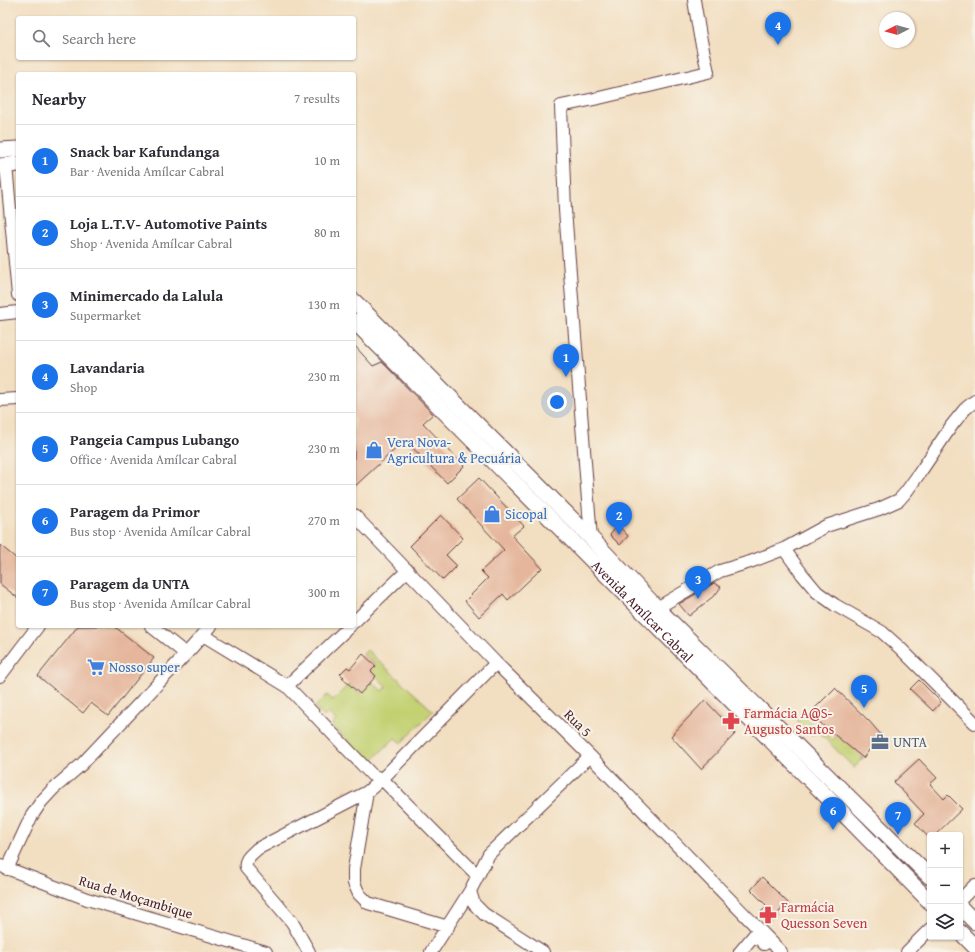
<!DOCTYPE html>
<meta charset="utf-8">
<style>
:root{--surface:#fff;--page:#f7f7f7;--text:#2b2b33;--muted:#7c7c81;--line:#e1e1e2;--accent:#1a73e8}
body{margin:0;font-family:"Gentium Book Plus",serif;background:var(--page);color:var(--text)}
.controls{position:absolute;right:12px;bottom:12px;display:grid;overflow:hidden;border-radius:4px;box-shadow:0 1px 3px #0004}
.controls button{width:36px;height:36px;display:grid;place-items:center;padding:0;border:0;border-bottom:1px solid var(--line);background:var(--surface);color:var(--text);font:20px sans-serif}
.compass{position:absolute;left:879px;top:12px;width:36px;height:36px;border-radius:50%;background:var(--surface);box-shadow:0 1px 3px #0004;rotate:264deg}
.you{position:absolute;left:557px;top:402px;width:14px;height:14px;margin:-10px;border:3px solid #fff;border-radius:50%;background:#1a73e8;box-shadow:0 0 0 6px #1a73e833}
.badge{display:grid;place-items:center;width:26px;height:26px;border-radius:50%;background:var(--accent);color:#fff;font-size:13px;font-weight:700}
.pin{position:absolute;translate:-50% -33px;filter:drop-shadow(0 1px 2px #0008)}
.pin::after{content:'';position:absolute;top:21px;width:14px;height:12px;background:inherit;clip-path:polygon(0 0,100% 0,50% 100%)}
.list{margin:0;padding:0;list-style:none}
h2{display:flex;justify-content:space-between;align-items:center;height:52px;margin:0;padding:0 16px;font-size:17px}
h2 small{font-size:13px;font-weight:400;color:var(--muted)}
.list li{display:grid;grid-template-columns:26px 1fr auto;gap:12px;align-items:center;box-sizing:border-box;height:72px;padding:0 16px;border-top:1px solid var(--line)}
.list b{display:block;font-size:15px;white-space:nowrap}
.list p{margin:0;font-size:13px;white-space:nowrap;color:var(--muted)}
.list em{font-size:13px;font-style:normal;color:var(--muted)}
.icon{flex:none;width:22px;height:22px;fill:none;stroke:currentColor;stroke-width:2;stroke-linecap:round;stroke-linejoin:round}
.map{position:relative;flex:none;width:975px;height:952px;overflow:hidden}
.search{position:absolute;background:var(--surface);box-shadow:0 1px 3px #0004;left:16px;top:16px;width:340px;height:44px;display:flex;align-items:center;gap:10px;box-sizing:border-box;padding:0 14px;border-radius:4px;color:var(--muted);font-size:15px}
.panel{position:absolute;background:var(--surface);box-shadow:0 1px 3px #0004;left:16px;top:72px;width:340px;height:556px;border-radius:4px}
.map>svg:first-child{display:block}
</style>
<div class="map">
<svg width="975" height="952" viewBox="0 0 975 952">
<rect width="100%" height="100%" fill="#f7f3e8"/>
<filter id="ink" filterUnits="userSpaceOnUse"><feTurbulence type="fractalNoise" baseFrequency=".025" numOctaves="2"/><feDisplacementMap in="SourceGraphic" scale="8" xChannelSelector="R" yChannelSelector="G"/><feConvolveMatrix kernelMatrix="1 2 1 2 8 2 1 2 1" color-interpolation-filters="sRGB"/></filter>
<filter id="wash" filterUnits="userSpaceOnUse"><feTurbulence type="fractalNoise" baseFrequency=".012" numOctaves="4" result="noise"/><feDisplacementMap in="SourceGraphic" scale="16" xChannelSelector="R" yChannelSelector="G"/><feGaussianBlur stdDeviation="0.9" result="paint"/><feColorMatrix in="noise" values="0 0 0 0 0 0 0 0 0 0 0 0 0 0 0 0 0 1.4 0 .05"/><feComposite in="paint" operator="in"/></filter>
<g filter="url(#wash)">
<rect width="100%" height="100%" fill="#f2dec0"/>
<path fill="#c3d172" stroke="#86784e" d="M367 650 433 711 401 743 395 738 369 763 332 725 336 720 328 713 324 717 315 707 327 695 333 700 349 684 360 694 371 681 382 691 387 687 371 671 376 665 363 654Z
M803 715 815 727 822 720 831 729 827 734 832 740 842 731 863 758 854 768 818 731 812 736 797 721Z"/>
<g id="blocks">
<path fill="#e5b69b" d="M354 345 373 366 382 362 433 414 423 423 464 466 447 483 405 440 354 487Z
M479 478 524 526 512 536 542 568 508 600 503 594 479 617 465 601 488 578 481 571 504 550 457 499Z
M441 515 463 538 446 555 457 566 443 580 410 546Z
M618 525 628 536 620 545 610 535Z
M0 545 18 560V598L0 584Z
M714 583 721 587 716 594 689 616 679 604Z
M78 626H114L154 658 108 716 91 703 83 713 38 676Z
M363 654 376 666 371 671 376 676 360 694 342 678 344 677 340 674 347 667 350 669Z
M919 680 941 702 933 711 910 689Z
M835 688 870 722 881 735 863 758 809 714Z
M705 700 736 733 701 769 671 736Z
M919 759 937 778 930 784 944 799 948 795 962 809 935 835H930V839L915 823 924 814 894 782Z
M762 877 788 903 769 922 760 913 767 906 751 890Z"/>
</g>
</g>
<g filter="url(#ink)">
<use href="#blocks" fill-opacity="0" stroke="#633c41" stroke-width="1"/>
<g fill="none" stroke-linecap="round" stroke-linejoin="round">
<g stroke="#633c41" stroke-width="14">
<path id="minor" d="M6 165 18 295
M0 314 18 312
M0 400 18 399
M354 515 496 663 590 756 781 952
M591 538 565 210 561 106 599 98 708 72 700 36 694 0
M784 549 802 574 817 592 835 605 882 632 900 648 975 723
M657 608 720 571 750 562 784 549 826 526 879 509 899 500 906 492 921 471 952 425 965 409 975 401
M354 622 408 570
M151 626 186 654
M203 635 287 686 372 775 382 779 478 876
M0 676 38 626
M287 686 350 626
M367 792 354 869V883L359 894 368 903 448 927
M1 866 87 899 266 952
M7 869 31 817 41 802 53 789 81 765 186 654 211 626
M470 891 474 904 484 914 543 952
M960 900 975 885
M309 952 292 922 246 868C244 859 251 855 257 849L367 792 382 779 496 663
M431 952 470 891 489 854 590 756
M740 952 755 934 764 944
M907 952 930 929"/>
</g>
<g stroke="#633c41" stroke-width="17">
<g id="major">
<path d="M0 150 18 149"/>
<path d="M0 166 18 164"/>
<path d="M354 301 591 538 657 608 930 877"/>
<path id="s1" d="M354 321 831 801 930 902"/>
<path d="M960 907 975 922"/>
<path d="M960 932 975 947"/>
</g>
</g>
<use href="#minor" stroke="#fff" stroke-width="12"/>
<use href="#major" stroke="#fff" stroke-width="15"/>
</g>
</g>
<defs>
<g id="shop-bare" transform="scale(1.38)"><path d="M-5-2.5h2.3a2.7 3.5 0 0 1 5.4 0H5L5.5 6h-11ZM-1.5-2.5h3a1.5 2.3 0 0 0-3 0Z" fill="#3f7fe0" stroke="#f7f3e8" stroke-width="2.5" paint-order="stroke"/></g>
<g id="supermarket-bare" transform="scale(1.38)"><path d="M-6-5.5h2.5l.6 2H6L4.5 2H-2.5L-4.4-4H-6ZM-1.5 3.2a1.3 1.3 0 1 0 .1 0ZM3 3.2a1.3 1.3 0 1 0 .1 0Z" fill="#3f7fe0" stroke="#f7f3e8" stroke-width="2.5" paint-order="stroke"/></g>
<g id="pharmacy-bare" transform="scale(1.38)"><path d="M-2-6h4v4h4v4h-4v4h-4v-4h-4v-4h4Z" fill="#e0444e" stroke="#f7f3e8" stroke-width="2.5" paint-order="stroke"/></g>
<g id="office-bare" transform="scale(1.38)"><path d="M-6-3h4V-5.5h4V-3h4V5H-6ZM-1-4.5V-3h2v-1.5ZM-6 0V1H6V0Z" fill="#5c6f8a" stroke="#f7f3e8" stroke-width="2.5" paint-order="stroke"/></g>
</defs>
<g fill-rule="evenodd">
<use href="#shop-bare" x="374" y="450"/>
<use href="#shop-bare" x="492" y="514"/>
<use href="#supermarket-bare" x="96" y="667"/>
<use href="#pharmacy-bare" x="731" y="721"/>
<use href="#office-bare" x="880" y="742"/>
<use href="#pharmacy-bare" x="768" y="915"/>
</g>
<g text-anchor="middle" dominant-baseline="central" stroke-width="4" stroke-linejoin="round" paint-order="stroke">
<g font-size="14" fill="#366cbe" stroke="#f7f3e8" text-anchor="start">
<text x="387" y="442">Vera Nova-<tspan x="387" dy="16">Agricultura &amp; Pecuária</tspan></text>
<text x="505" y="514">Sicopal</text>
<text x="109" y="667">Nosso super</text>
</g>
<g font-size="14" fill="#4a1f2b" stroke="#f7f3e8">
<text stroke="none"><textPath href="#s1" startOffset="409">Avenida Amílcar Cabral</textPath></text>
<text transform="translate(578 723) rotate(45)">Rua 5</text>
<text transform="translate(136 897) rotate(17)">Rua de Moçambique</text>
</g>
<g font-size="14" fill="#be3a42" stroke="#f7f3e8" text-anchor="start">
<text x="744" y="713">Farmácia A@S-<tspan x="744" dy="16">Augusto Santos</tspan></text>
<text x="781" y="907">Farmácia<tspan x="781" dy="16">Quesson Seven</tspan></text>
</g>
<g font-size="14" fill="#4e5e75" stroke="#f7f3e8" text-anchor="start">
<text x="893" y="742">UNTA</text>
</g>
</g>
</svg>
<div class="controls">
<button>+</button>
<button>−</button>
<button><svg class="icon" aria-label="layers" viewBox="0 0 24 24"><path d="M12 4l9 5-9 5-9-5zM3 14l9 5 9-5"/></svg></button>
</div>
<svg class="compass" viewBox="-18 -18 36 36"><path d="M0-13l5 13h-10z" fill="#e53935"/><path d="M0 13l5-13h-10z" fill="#7c7c81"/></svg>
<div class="you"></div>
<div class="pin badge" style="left:566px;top:377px">1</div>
<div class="pin badge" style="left:619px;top:535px">2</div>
<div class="pin badge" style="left:698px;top:599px">3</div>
<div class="pin badge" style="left:778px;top:45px">4</div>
<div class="pin badge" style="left:864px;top:708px">5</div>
<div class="pin badge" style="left:833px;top:830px">6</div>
<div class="pin badge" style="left:898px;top:835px">7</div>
<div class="search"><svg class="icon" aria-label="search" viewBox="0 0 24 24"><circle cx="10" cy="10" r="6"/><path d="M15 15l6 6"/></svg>Search here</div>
<section class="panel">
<h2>Nearby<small>7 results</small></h2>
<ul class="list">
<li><span class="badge">1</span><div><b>Snack bar Kafundanga</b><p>Bar · Avenida Amílcar Cabral</p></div><em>10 m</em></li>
<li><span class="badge">2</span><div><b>Loja L.T.V- Automotive Paints</b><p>Shop · Avenida Amílcar Cabral</p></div><em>80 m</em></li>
<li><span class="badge">3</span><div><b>Minimercado da Lalula</b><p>Supermarket</p></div><em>130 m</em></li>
<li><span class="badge">4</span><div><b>Lavandaria</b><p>Shop</p></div><em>230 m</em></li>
<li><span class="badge">5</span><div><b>Pangeia Campus Lubango</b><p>Office · Avenida Amílcar Cabral</p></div><em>230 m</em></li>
<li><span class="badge">6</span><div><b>Paragem da Primor</b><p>Bus stop · Avenida Amílcar Cabral</p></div><em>270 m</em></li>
<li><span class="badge">7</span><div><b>Paragem da UNTA</b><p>Bus stop · Avenida Amílcar Cabral</p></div><em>300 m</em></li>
</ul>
</section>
</div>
